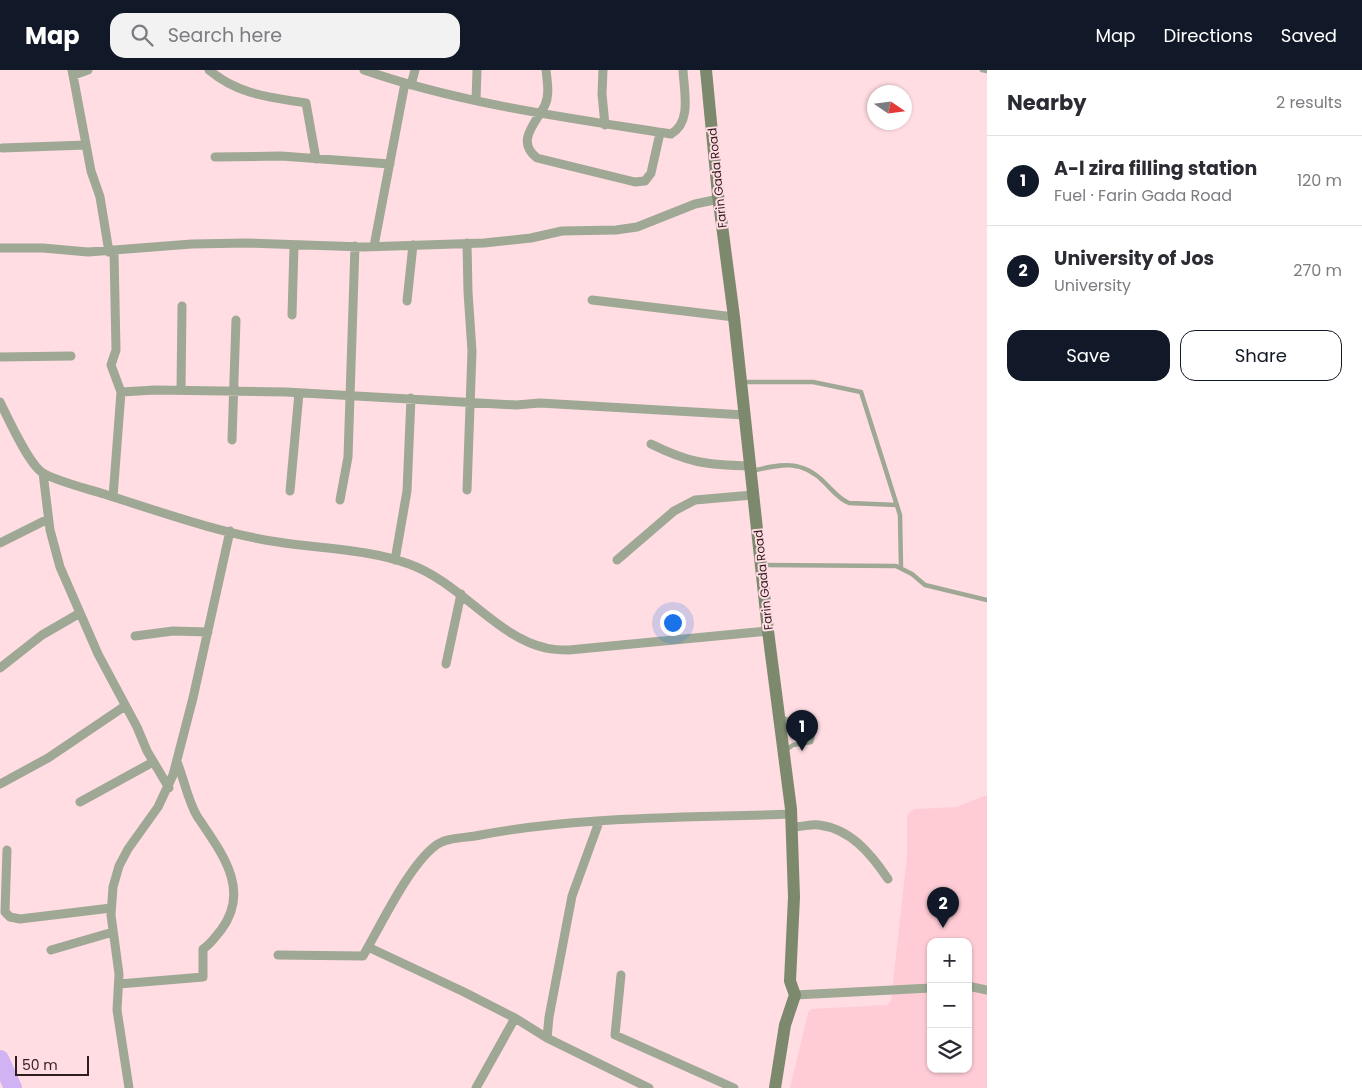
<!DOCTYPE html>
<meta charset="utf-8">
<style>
:root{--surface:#fff;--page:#f2f2f3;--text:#2b2b33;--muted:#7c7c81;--line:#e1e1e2;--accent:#111827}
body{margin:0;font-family:Poppins,sans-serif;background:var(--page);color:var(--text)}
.controls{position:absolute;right:15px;bottom:15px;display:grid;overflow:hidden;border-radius:10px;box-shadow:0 1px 4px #0004}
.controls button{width:45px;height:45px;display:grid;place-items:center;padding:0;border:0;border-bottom:1px solid var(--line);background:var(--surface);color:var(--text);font:25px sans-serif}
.compass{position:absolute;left:867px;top:15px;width:45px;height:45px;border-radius:50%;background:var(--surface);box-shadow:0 1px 4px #0004;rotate:103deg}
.scale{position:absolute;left:15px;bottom:12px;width:74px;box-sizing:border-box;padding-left:5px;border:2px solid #301d21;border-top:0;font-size:14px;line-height:18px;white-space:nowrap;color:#301d21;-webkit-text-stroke:4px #ffdde3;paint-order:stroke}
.you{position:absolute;left:672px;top:552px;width:18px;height:18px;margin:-12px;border:4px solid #fff;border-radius:50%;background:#1a73e8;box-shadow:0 0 0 8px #1a73e833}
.badge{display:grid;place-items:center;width:32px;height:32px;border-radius:50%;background:var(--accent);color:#fff;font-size:16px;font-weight:700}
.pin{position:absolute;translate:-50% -41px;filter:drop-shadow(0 1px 2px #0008)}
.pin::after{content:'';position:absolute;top:26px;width:18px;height:15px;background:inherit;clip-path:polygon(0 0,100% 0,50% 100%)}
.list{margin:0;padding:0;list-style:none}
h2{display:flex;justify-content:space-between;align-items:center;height:65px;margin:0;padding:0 20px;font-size:21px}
h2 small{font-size:16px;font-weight:400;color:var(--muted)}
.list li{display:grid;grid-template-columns:32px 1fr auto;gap:15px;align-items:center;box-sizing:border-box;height:90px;padding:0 20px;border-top:1px solid var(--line)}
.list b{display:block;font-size:19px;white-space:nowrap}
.list p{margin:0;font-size:16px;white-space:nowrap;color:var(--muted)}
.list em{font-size:16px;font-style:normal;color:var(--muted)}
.actions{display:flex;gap:10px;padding:15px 20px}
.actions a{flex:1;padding:11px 0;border:1px solid var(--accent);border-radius:15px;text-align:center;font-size:18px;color:var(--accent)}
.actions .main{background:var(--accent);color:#fff}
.icon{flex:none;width:28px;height:28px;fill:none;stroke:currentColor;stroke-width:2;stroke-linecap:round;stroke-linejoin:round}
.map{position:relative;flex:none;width:987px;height:1018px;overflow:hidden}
header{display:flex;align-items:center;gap:30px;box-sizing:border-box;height:70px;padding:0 25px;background:var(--accent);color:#fff}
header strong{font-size:24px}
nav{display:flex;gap:28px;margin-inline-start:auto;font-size:18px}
.search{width:350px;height:45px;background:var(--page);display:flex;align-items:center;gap:12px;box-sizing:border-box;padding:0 18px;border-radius:15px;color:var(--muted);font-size:19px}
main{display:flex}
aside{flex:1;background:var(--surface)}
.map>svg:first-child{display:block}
</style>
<header>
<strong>Map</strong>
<div class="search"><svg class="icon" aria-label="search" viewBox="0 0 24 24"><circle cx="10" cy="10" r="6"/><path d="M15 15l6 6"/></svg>Search here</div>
<nav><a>Map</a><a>Directions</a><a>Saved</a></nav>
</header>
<main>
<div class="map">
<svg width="987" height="1018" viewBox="0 0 987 1018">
<rect width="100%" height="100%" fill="#ffdde3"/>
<path fill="#ffccd5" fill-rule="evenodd" d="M987 725V1018H790L808 943 811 939 887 935 891 931 907 786V747L910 742 915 739 956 737ZM931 872H968V999H931Z"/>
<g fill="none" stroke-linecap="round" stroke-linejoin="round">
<path stroke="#d1b2f2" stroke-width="18" d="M0 989 13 1018"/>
<path stroke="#9fa895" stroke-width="4.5" d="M982 0 987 1
M743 312H813L861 322 900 445 901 497
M752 401C781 394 802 389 825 413 833 421 839 429 849 433L897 435
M762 495 896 496 912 504 925 515 987 530
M781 647 791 651 808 650C813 653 814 667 811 672L793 675 786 680"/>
<path stroke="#9fa895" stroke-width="9" d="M72 0 91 101 100 127 109 182
M209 0C239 25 269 27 306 33L316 89
M364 0C462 34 568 48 671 64 692 52 684 22 683 0
M546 0C547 11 550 24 545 35 536 53 515 71 537 88L635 112 645 111 651 103 660 63
M603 0 602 24 605 55
M74 5 88 0
M411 15 415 0
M476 30 477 0
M2 78 86 75
M215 87 281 86 390 94
M374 176 405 13
M0 178H43L88 182 192 174 246 173 364 177 484 173 531 168 562 161 616 160 637 157 695 134 719 129
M114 182 116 280 111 295 121 322
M592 230 734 247
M407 231 413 175
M292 245 294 176
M0 287 71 286
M181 320 182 236
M0 332C8 348 29 395 43 403 56 411 88 419 104 424 158 441 222 464 278 472 321 479 368 479 409 494 460 512 496 567 546 578 554 580 562 580 569 580L768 561
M232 370 236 250
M651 374C689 393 707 395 750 396
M43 403 50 460 60 497 98 584 137 657 147 681 169 718
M467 420 472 281 468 222 467 173
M290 421 299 323
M113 427 121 322 155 320 286 322 516 335 540 333 745 345
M340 430 348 387 355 176
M0 473 48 449
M395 490 407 421 411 328
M617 490 674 441 695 430 753 425
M135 566 173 561 208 562
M446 594 461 524
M0 598 42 565 80 543
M0 714 48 688 125 636
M80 732 153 692
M792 757C801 757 811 754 819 755 851 759 871 784 888 809
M7 780 5 842 10 847 20 849 111 838
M368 877 464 922 515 948 547 968 649 1018
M51 880 113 862
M278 885 363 886C381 855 408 797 435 776 445 768 462 768 475 766 575 746 689 748 791 744
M621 905 615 965 734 1018
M119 914 203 907V879C211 874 215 867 221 860 252 819 220 781 197 746 188 731 184 709 177 692
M968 916 987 920
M795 925 931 918
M547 968 549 947 572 826 599 752
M129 1018 117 940 119 904 111 845 113 817 119 796 128 779 158 737 173 705 193 628 230 461
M476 1018 515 948"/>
<path stroke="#7d896d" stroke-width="12" d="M706 0 718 125 734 247 768 561 791 739 794 827 790 911 795 925 785 955 775 1018"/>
</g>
<g text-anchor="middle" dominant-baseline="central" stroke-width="4" stroke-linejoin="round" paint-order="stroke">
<g font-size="12" fill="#301d21" stroke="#ffdde3">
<text transform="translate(717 108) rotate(-96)">Farin Gada Road</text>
<text transform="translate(763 510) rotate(-96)">Farin Gada Road</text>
</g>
</g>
</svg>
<div class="controls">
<button>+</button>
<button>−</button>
<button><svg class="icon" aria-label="layers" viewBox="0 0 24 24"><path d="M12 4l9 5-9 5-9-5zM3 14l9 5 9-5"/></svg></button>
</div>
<svg class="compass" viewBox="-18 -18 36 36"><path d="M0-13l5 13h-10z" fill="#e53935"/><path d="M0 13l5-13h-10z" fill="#7c7c81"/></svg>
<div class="scale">50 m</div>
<div class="you"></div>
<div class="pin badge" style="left:802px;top:681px">1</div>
<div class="pin badge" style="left:943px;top:858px">2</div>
</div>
<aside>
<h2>Nearby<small>2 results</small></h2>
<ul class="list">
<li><span class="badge">1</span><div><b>A-l zira filling station</b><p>Fuel · Farin Gada Road</p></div><em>120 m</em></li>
<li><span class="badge">2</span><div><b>University of Jos</b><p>University</p></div><em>270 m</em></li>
</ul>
<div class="actions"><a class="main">Save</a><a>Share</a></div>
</aside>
</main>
